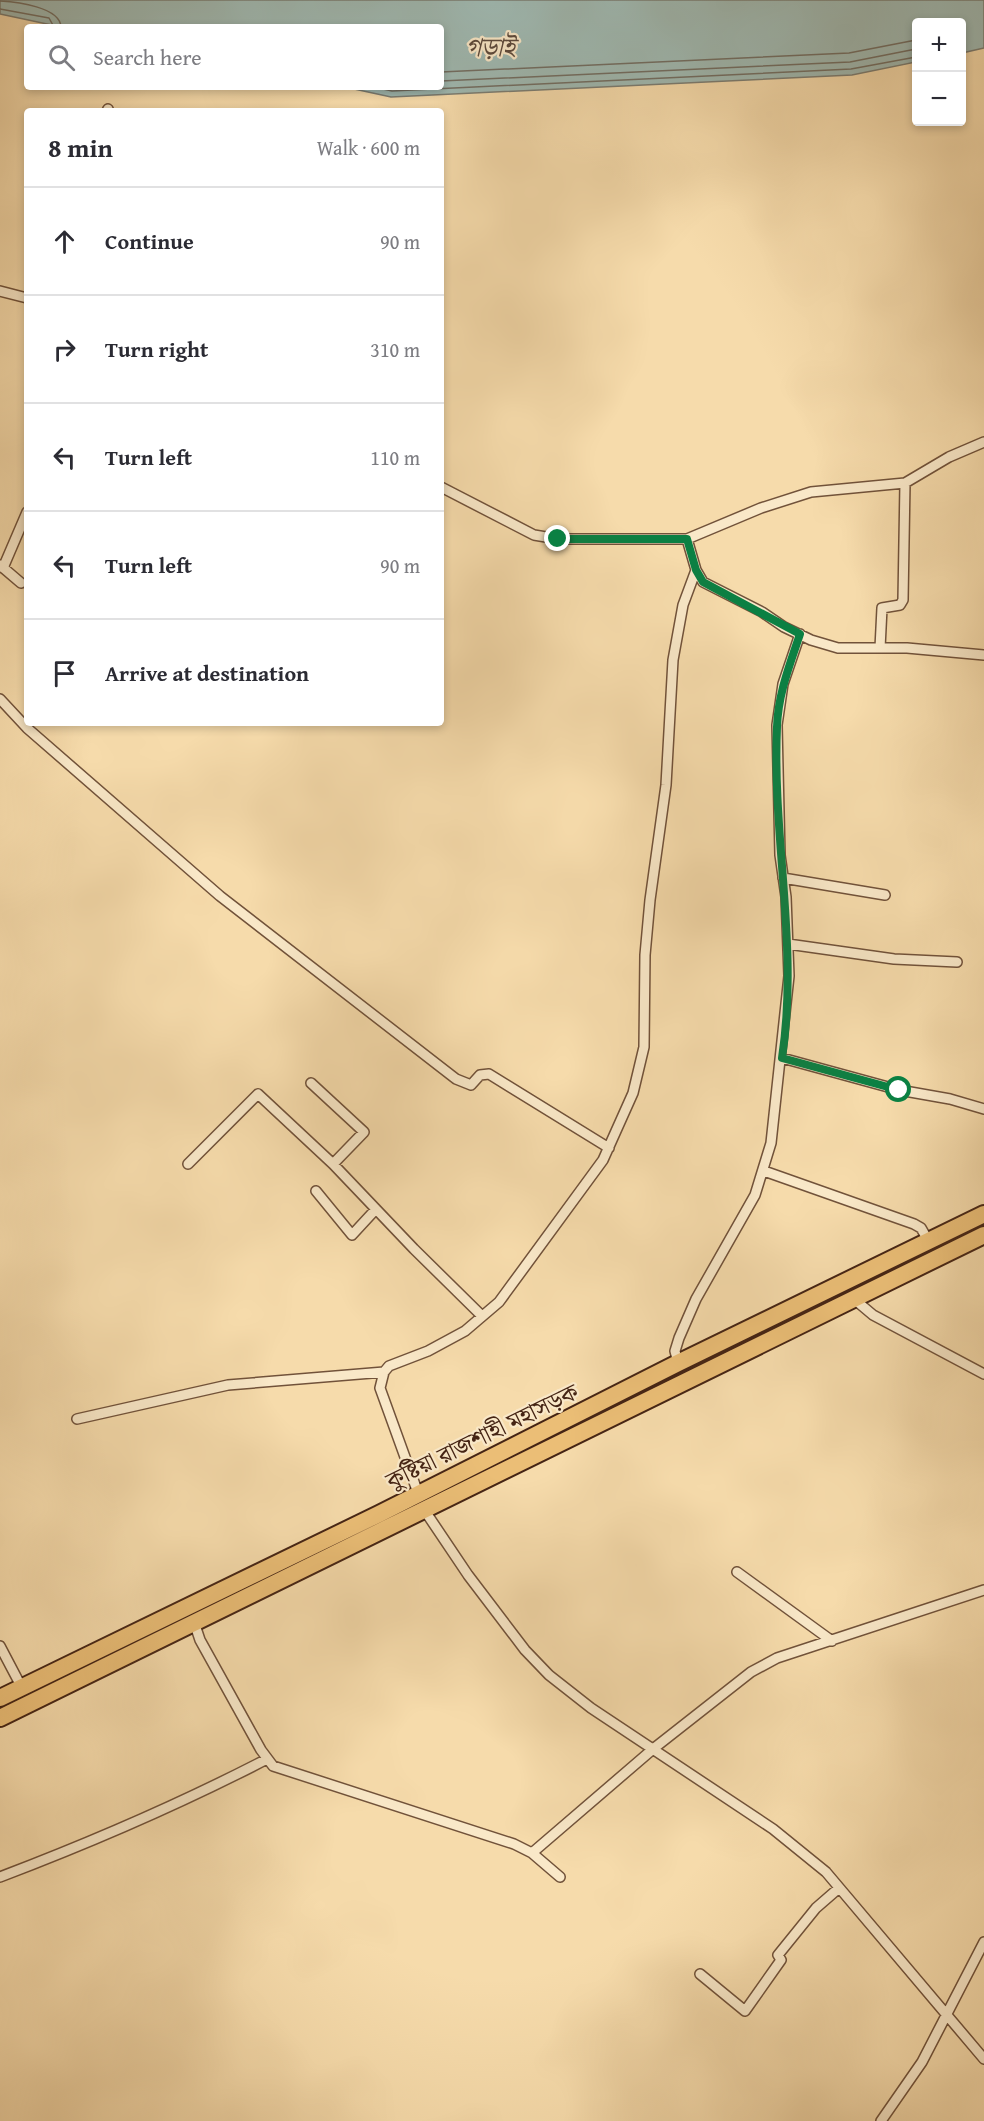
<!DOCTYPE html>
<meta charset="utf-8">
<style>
:root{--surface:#fff;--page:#f2f2f3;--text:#2b2b33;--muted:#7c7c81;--line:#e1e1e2}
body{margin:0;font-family:"Gentium Book Plus","Noto Serif Bengali",serif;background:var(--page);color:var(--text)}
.controls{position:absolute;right:18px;top:18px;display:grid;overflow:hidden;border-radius:6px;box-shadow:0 3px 9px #0003}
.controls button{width:54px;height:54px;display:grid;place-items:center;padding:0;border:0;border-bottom:2px solid var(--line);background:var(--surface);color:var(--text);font:30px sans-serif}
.stop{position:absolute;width:18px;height:18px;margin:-14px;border:4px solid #0b8043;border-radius:50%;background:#fff}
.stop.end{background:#0b8043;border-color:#fff;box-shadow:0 2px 6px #0008}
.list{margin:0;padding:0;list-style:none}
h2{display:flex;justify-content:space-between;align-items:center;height:78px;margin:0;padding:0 24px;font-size:26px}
h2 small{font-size:20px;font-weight:400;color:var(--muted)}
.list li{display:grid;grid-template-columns:39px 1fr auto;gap:18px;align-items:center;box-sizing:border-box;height:108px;padding:0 24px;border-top:2px solid var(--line)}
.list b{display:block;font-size:22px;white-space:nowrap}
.list em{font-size:20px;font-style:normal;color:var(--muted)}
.icon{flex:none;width:33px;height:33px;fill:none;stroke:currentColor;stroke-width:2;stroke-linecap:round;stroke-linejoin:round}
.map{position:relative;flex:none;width:984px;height:2121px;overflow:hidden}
.search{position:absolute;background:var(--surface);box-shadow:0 3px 9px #0003;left:24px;top:24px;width:420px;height:66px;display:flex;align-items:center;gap:15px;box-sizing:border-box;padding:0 21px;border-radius:6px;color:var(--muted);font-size:22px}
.panel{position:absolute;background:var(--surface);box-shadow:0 3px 9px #0003;left:24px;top:108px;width:420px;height:618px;border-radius:6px}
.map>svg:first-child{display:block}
</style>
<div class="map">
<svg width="984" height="2121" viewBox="0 0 984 2121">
<rect width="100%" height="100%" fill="#f6dbab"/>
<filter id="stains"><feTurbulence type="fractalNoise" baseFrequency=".00333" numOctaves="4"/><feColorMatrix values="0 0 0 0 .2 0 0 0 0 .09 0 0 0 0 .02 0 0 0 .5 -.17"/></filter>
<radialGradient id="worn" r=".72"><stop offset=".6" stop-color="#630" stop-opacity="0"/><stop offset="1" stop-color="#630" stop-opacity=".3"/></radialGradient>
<path fill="#9fb9b2" stroke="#7b7d73" stroke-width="1.5" d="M0 0H984V48L962 53V22H916V62L852 75 391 97 345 87H441V27H61L0 14Z"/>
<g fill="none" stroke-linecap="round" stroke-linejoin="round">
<path stroke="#726e63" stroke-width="1.5" d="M0 1C17 2 60 7 61 27
M0 9 49 18 54 27
M441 72 849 53 916 40
M441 81 850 62 916 49
M374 87 392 91 851 69 916 57"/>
<g stroke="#71523a" stroke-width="12">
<path id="street" d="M107 111 108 109
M0 291 27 298
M441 487 534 535 558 539H687L696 570 703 582 762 612 784 627 811 640 838 648H907L984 655
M687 539 761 508 811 492 905 483 949 457 984 442
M0 565 21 583
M3 568 27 512
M880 648 882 608 900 605 903 600 905 483
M0 699 27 728 220 896 456 1079 471 1085 480 1075 489 1074 609 1148
M783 878 885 895
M788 944 894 959 957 962
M782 1058 899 1090 950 1099 984 1109
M311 1083 364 1132 333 1164
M188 1164 258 1094 333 1164 414 1249 482 1316
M764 1171 914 1224 921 1228 929 1242
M316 1191 352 1235 376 1209
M854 1299 873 1315 984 1374
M678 1363 675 1351 679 1338 696 1299 755 1195 771 1143 789 976 786 897 780 855 777 725 783 684 800 634
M77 1419 228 1385 384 1372
M418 1493 380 1388 384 1372 389 1366 428 1351 465 1331 499 1302 603 1160 633 1093 644 1047 645 955 650 900 666 785 673 660 683 605 696 570
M425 1511 468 1575 525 1650 549 1675 591 1708 773 1829 826 1872 984 2059
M737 1572 832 1641
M194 1622 200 1640 261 1750 273 1766 514 1844 532 1853 560 1877
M0 1646 21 1686
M532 1853 653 1749 751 1672 777 1658 984 1590
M0 1877C92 1842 180 1804 267 1759
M700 1974 745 2011 781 1960 778 1955 816 1908 839 1888
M881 2121 922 2062 984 1942"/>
</g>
<g stroke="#452414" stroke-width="20">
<path id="highway" d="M0 1698 379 1514 678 1363 984 1214
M0 1718 984 1235"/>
</g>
<use href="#street" stroke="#f9e8c8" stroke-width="9"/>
<use href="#highway" stroke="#ebbe76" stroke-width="16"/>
</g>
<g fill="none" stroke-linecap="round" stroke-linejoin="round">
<path stroke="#0b8043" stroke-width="8" d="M558 539H687L696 570 703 582 800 634C790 664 778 694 777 727 772 838 799 947 782 1058L899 1090"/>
</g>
<g text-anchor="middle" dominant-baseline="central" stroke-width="4.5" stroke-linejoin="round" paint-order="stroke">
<g font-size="24" fill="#452414" stroke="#f9e8c8">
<text transform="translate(482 1436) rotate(-26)">কুষ্টিয়া রাজশাহী মহাসড়ক</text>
</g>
<g font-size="26" font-style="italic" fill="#5c493c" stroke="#f9e8c8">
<text x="490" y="46">গড়াই</text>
</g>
</g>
<rect width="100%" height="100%" filter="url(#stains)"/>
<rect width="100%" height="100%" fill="url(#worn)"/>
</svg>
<div class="controls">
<button>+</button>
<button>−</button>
</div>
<div class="stop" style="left:899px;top:1090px"></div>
<div class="stop end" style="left:558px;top:539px"></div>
<div class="search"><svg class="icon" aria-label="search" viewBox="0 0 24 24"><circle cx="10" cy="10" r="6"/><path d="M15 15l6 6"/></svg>Search here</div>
<section class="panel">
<h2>8 min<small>Walk · 600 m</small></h2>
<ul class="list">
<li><svg class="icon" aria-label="ahead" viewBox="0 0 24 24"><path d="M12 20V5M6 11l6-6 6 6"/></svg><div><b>Continue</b></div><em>90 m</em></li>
<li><svg class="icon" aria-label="right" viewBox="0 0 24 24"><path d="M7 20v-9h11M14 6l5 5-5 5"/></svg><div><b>Turn right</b></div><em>310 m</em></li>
<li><svg class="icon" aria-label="left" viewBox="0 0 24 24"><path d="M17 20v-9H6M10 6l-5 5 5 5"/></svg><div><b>Turn left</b></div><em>110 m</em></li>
<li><svg class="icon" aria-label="left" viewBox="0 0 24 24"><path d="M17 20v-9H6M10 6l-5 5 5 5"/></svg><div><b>Turn left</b></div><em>90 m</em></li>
<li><svg class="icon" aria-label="arrive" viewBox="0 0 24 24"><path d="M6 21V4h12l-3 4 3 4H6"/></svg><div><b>Arrive at destination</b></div></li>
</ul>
</section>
</div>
